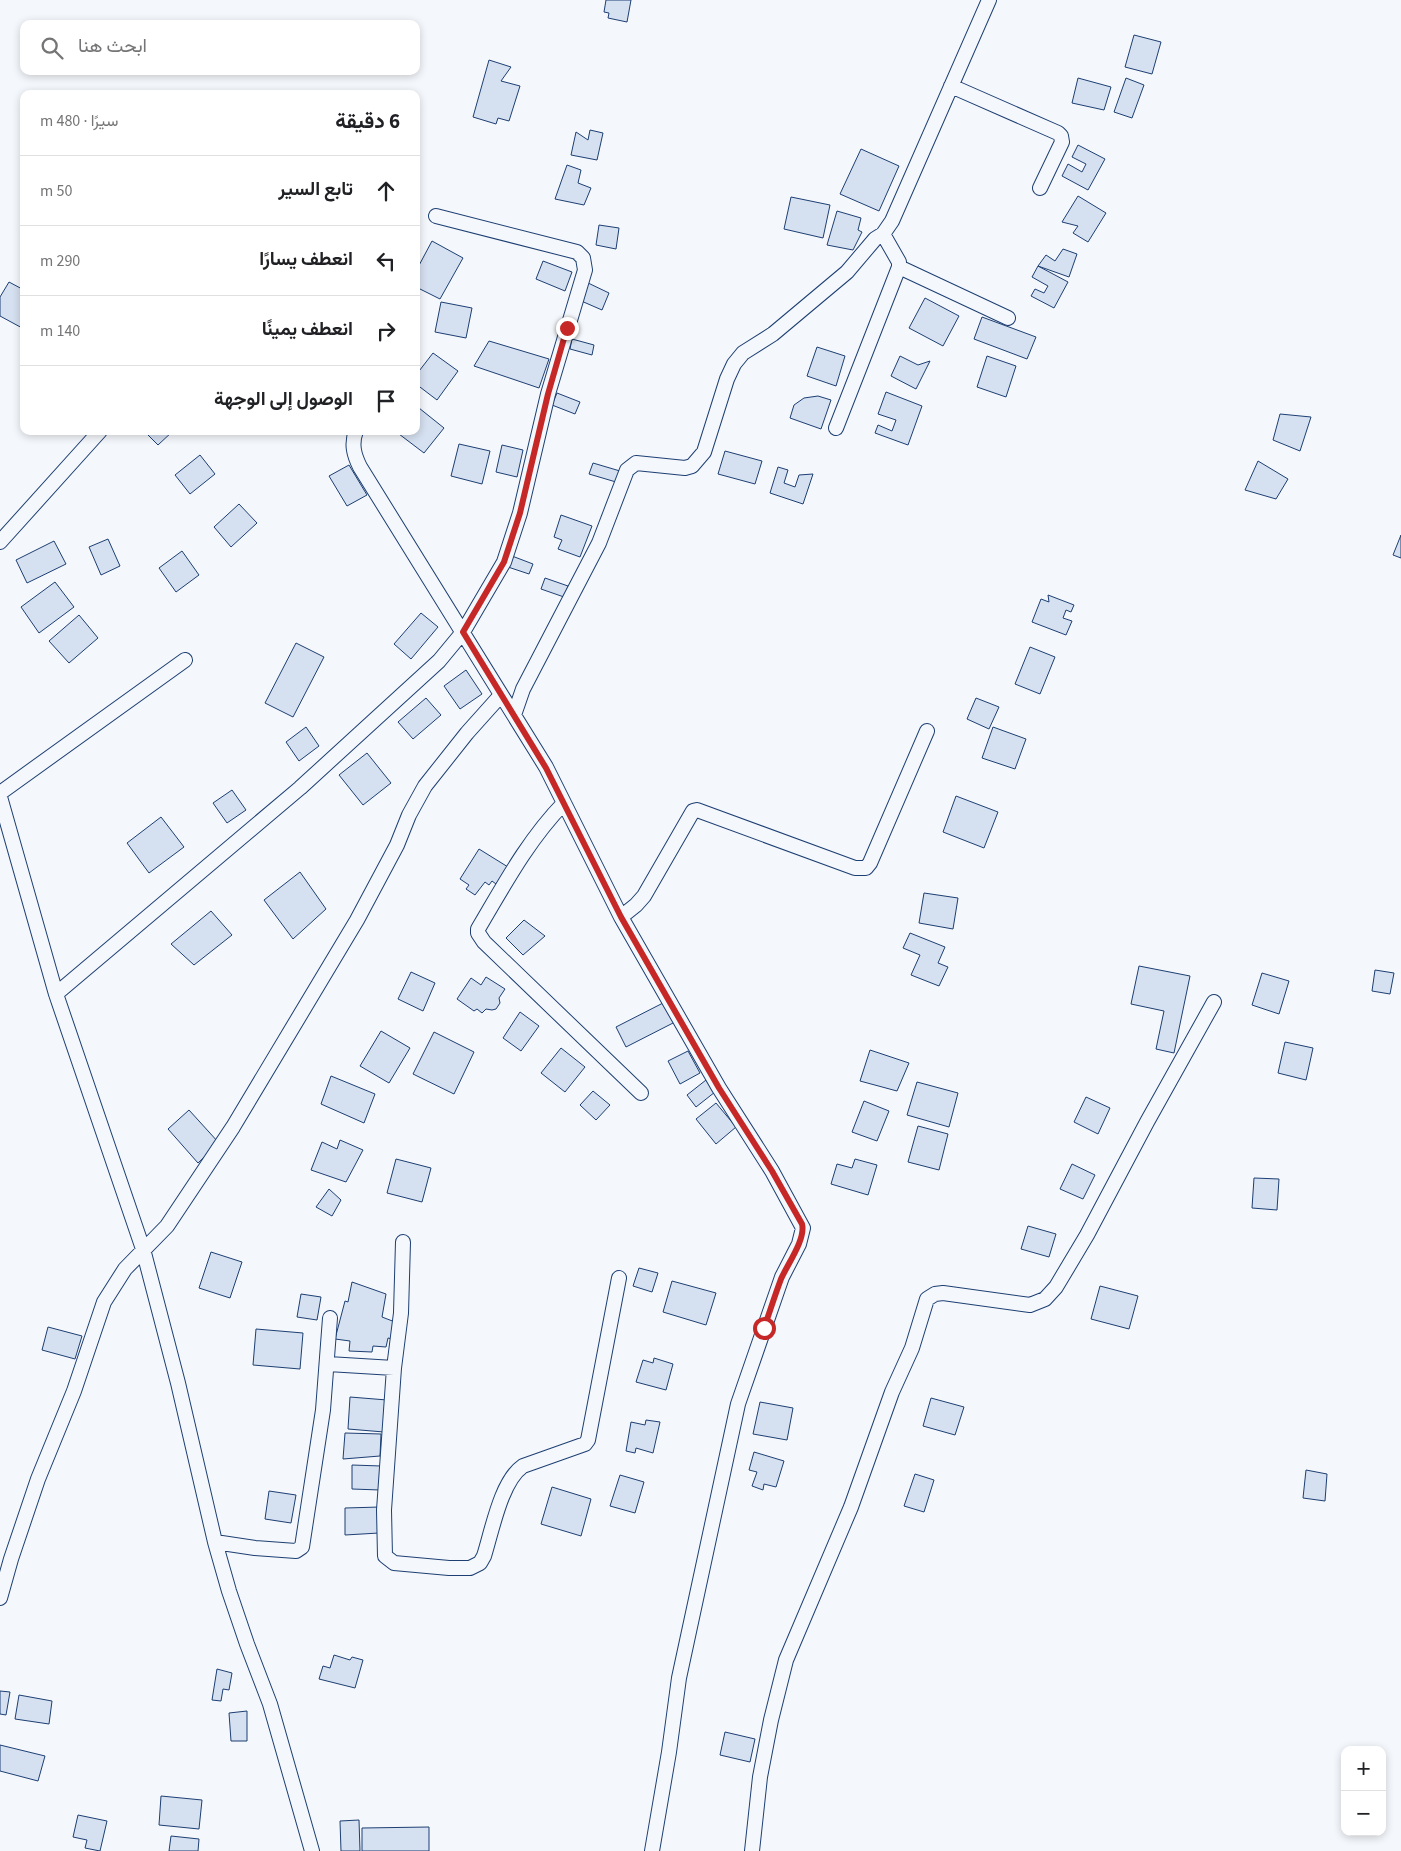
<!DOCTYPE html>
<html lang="ar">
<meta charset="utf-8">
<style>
:root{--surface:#fff;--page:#f6f6f6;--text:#202124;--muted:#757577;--line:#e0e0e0}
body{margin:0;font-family:"Source Sans 3",Vazirmatn,sans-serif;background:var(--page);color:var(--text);direction:rtl}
.controls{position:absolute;right:15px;bottom:15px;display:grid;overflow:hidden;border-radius:10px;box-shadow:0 2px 8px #0003}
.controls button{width:45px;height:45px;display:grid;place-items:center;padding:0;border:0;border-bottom:1px solid var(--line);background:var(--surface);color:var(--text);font:25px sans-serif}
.stop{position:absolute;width:15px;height:15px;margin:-11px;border:4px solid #c62828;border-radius:50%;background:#fff}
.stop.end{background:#c62828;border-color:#fff;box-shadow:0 1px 5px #0008}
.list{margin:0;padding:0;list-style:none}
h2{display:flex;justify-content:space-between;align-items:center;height:65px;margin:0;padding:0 20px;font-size:21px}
h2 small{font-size:16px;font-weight:400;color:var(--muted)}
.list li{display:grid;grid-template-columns:32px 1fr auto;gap:15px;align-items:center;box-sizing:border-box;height:70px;padding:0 20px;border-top:1px solid var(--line)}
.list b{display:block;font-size:19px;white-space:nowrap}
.list em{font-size:16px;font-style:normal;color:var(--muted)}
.icon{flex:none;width:28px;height:28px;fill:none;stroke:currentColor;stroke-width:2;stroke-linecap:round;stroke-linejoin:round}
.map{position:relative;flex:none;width:1401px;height:1851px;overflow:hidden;direction:ltr}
.search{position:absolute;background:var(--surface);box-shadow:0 2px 8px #0003;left:20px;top:20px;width:400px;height:55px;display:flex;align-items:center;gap:12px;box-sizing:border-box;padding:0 18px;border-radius:10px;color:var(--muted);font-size:19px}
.panel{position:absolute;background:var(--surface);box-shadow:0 2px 8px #0003;left:20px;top:90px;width:400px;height:345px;border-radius:10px;direction:rtl}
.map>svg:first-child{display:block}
</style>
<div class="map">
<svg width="1401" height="1851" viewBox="0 0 1401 1851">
<rect width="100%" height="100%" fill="#f4f7fb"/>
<path fill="#d5e0f0" stroke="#1d3f73" d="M606 0H631L627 22 608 18 609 13 604 12Z
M1134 35 1161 42 1152 74 1125 67Z
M489 60 511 67 501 81 520 86 509 121 498 118 496 124 473 117Z
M1078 78 1111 87 1104 110 1072 103Z
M1126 78 1144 85 1132 118 1114 112Z
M590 130 603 133 597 160 571 155 576 132 588 140Z
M1078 145 1105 159 1088 190 1062 176 1068 164 1082 172 1086 164 1072 157Z
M861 149 899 166 879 211 840 194Z
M567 165 581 170 578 183 591 188 584 205 555 199Z
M1078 196 1106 213 1088 242 1073 233 1078 226 1062 222Z
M791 197 830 205 823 238 784 229Z
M837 211 861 218 858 230 862 232 853 250 827 245Z
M599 225 619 228 616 249 596 245Z
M432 241 463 258 440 299 416 287V271Z
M1063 249 1077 254 1069 277 1038 266 1046 255 1055 261Z
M543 261 572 272 565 291 536 279Z
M1038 266 1068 282 1054 308 1031 296 1035 289 1044 293 1048 286 1032 277Z
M9 282 24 290V329L0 316V297Z
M586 282 609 293 602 310 579 300Z
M925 298 959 316 943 346 909 328Z
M441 302 472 308 466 338 435 332Z
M982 317 1036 337 1027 359 974 339Z
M572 339 594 345 592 355 570 349Z
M489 341 549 359 539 388 474 366Z
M817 347 845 356 836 386 807 376Z
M433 353 458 371 437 400 416 384V375Z
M900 356 918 365 930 361 916 389 891 376Z
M987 356 1016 366 1006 397 977 387Z
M886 392 922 406 908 445 875 433 878 425 892 431 896 420 878 414Z
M557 393 580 402 575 414 552 405Z
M818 396 831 400 821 429 790 418 794 405 804 398Z
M419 408 444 428 424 453 399 434 401 431H416V412Z
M1280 414 1311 417 1300 451 1273 440Z
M144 431H173L158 445Z
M459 444 490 451 482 484 451 476Z
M502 445 523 450 517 477 496 472Z
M725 451 762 461 755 484 718 474Z
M200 455 215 474 190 494 175 475Z
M1258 461 1288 479 1276 499 1245 490Z
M593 463 620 471 616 482 589 474Z
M349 465 367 495 347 506 329 476Z
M778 467 788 470 784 483 795 487 799 475 813 474 803 504 770 493Z
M239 504 257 523 231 547 214 527Z
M561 515 592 526 580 557 558 549 562 540 554 537Z
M1401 535V558L1393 555Z
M108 539 120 566 101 575 89 547Z
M54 541 66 564 27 583 16 560Z
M182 551 199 575 176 592 159 568Z
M512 556 533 564 529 574 508 567Z
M545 578 568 586 564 597 541 589Z
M55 582 74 607 39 633 21 607Z
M1048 595 1074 605 1071 612 1066 610 1063 618 1072 621 1066 635 1032 622 1041 599 1049 602Z
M421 613 438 627 411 659 394 644Z
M79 615 98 638 69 663 49 641Z
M296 643 324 657 293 717 265 703Z
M1030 647 1055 657 1040 694 1015 684Z
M466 670 482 694 460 709 444 686Z
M426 698 441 715 413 739 398 722Z
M976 698 999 707 989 729 967 719Z
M306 727 319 746 299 761 286 742Z
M993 727 1026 739 1015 769 982 758Z
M367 753 391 783 363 805 339 775Z
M232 790 246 810 227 823 213 803Z
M956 796 998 812 984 848 943 832Z
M161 817 184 847 149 873 127 843Z
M479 849 508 867 496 884 492 881 489 885 485 882 475 895 466 889 469 885 460 879Z
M300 872 326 909 293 939 264 900Z
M924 893 958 898 953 929 919 923Z
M211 911 232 935 194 965 171 944Z
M524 920 545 936 523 955 506 938Z
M910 933 945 947 938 963 948 967 939 986 911 975 920 955 903 948Z
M1139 966 1190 976 1174 1053 1156 1049 1164 1011 1131 1004Z
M1375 970 1394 973 1390 994 1372 991Z
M411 972 435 983 423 1011 398 999Z
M1262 973 1289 981 1279 1014 1252 1005Z
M486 977 505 989 499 998 500 1003 496 1009 492 1010 486 1009 482 1013 477 1009 474 1011 457 999 471 978 481 985Z
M665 1002 675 1022 626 1047 616 1027Z
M520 1012 539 1026 521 1051 503 1038Z
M381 1031 410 1048 389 1083 360 1066Z
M434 1032 474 1052 454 1094 413 1074Z
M1285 1042 1313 1048 1306 1080 1278 1073Z
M561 1048 585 1067 565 1092 541 1073Z
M870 1050 909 1063 897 1091 860 1081Z
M688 1051 700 1073 680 1084 668 1061Z
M331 1076 375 1094 364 1123 321 1104Z
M706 1080 715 1092 696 1107 687 1095Z
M917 1082 958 1093 949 1127 907 1115Z
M593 1091 610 1105 596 1120 580 1105Z
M1086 1097 1110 1108 1098 1134 1074 1122Z
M864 1101 889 1111 877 1141 852 1132Z
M716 1103 736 1127 716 1144 696 1119Z
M189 1110 219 1143 198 1163 168 1129Z
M918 1126 948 1134 939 1170 908 1162Z
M340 1140 363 1150 346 1182 311 1170 322 1142 337 1149Z
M396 1159 431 1168 422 1202 387 1193Z
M855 1159 877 1165 868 1195 831 1184 837 1164 852 1168Z
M1072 1164 1095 1175 1083 1199 1060 1189Z
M1254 1178 1279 1179 1277 1210 1252 1208Z
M329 1189 341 1200 332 1216 316 1207Z
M1028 1226 1056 1234 1049 1257 1021 1249Z
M211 1252 242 1262 230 1298 199 1288Z
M639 1268 658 1273 652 1292 633 1286Z
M672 1281 716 1293 706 1325 663 1312Z
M352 1282 386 1294 382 1317 395 1322 392 1339 388 1338 386 1347 373 1346 372 1352 349 1351 350 1341 335 1339 345 1301 348 1302Z
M1100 1286 1138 1296 1129 1329 1091 1319Z
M301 1294 321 1297 317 1320 297 1317Z
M48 1327 82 1336 75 1359 42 1350Z
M256 1329 303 1333 300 1369 253 1365Z
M654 1358 673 1364 666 1390 636 1382 643 1360 653 1363Z
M350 1397 387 1400 384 1432 348 1429Z
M931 1398 964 1407 955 1435 923 1426Z
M760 1402 793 1408 787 1440 753 1434Z
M646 1420 660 1422 653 1453 636 1448 635 1453 626 1451 631 1422 645 1425Z
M345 1433 381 1434 380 1456 343 1459Z
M754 1452 784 1461 776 1487 764 1484 763 1490 752 1486 757 1472 749 1470Z
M352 1465 381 1466 380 1490 352 1489Z
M1306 1470 1327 1474 1325 1501 1303 1498Z
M915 1474 934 1480 924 1512 904 1506Z
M620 1475 644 1482 635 1513 610 1506Z
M552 1487 591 1499 581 1536 541 1524Z
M269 1491 296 1495 291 1523 265 1519Z
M380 1507 379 1533 345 1535V1508Z
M334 1655 350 1660 352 1657 363 1660 355 1688 319 1679 323 1666 330 1668Z
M217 1669 232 1673 229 1690 223 1689 221 1701 212 1700Z
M0 1691 10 1692 6 1715 0 1714Z
M19 1695 52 1701 49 1724 15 1719Z
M247 1711V1741H231L229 1713Z
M725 1732 755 1739 750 1762 720 1755Z
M0 1745 45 1756 38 1781 0 1771Z
M161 1796 202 1800 199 1829 159 1825Z
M78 1815 107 1821 100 1851 85 1848 87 1840 73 1837Z
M359 1820 360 1851H341L340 1821Z
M429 1827V1851H362V1828Z
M171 1836 199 1839 198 1851H169Z"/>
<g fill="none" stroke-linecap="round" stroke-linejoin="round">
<g stroke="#1d3f73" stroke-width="16">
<path id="street" d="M951 86 1058 133 1061 136 1062 142 1040 188
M899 267 1008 318
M836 428 899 267V262L883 234
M356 431C351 444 354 455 360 467L546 767 621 917 719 1088 772 1171 803 1228 799 1244 782 1277 738 1404 679 1678 669 1752 652 1851
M0 542 100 431
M514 715 523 689 599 543 627 470 636 463 685 468 692 466 704 452 727 379 734 364 743 353 773 334 847 272 875 239 883 234 892 221 989 0
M0 793 185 660
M0 797 56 994 143 1249 178 1383 215 1542 229 1591 247 1644 270 1704 312 1851
M564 803C528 840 504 885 478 929V933L484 942 641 1093
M621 917 636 905 644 896 693 811 697 810 855 868H866L870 863 927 731
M56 994 300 788 439 661 463 632 504 562 520 513 548 394 585 270 583 258 577 252 436 216
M328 1364 394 1368 384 1510 385 1556 394 1563 449 1568H470L480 1563 484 1556C492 1531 501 1481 523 1466L585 1444 588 1440 619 1278
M394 1368 401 1313 403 1242
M215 1542 255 1548 296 1551 302 1547 323 1410 330 1318
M0 1598 11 1559 38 1479 74 1391 104 1302 125 1269 167 1226 233 1127 357 920 397 845 409 815 425 786 467 733 501 695
M752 1851 760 1777 771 1720 786 1660 851 1507 892 1392 912 1348 927 1299 935 1294 943 1293 1030 1305 1045 1299 1056 1287 1087 1235 1147 1122 1214 1002"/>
</g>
<use href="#street" stroke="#f4f7fb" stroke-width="14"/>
</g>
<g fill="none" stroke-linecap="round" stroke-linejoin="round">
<path stroke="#c62828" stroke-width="6" d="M567 328 548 394 520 513 504 562 463 632 546 768 621 917 719 1088 772 1171 802 1224C806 1239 787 1265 781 1279 775 1295 770 1311 764 1328"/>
</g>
</svg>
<div class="controls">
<button>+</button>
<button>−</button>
</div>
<div class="stop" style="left:764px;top:1328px"></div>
<div class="stop end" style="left:567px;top:328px"></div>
<div class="search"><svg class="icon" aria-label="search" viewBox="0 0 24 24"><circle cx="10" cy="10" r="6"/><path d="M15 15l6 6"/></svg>ابحث هنا</div>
<section class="panel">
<h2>6 دقيقة<small>سيرًا · 480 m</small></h2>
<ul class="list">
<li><svg class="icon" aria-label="ahead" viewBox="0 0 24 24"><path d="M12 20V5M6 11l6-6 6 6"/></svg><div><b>تابع السير</b></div><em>50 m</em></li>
<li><svg class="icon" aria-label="left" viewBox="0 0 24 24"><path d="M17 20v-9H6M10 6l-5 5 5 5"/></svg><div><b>انعطف يسارًا</b></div><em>290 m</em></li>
<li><svg class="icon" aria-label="right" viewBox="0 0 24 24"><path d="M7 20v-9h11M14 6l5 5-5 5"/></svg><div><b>انعطف يمينًا</b></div><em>140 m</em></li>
<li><svg class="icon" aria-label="arrive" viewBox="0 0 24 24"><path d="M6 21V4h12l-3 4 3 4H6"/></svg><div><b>الوصول إلى الوجهة</b></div></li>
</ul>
</section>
</div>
